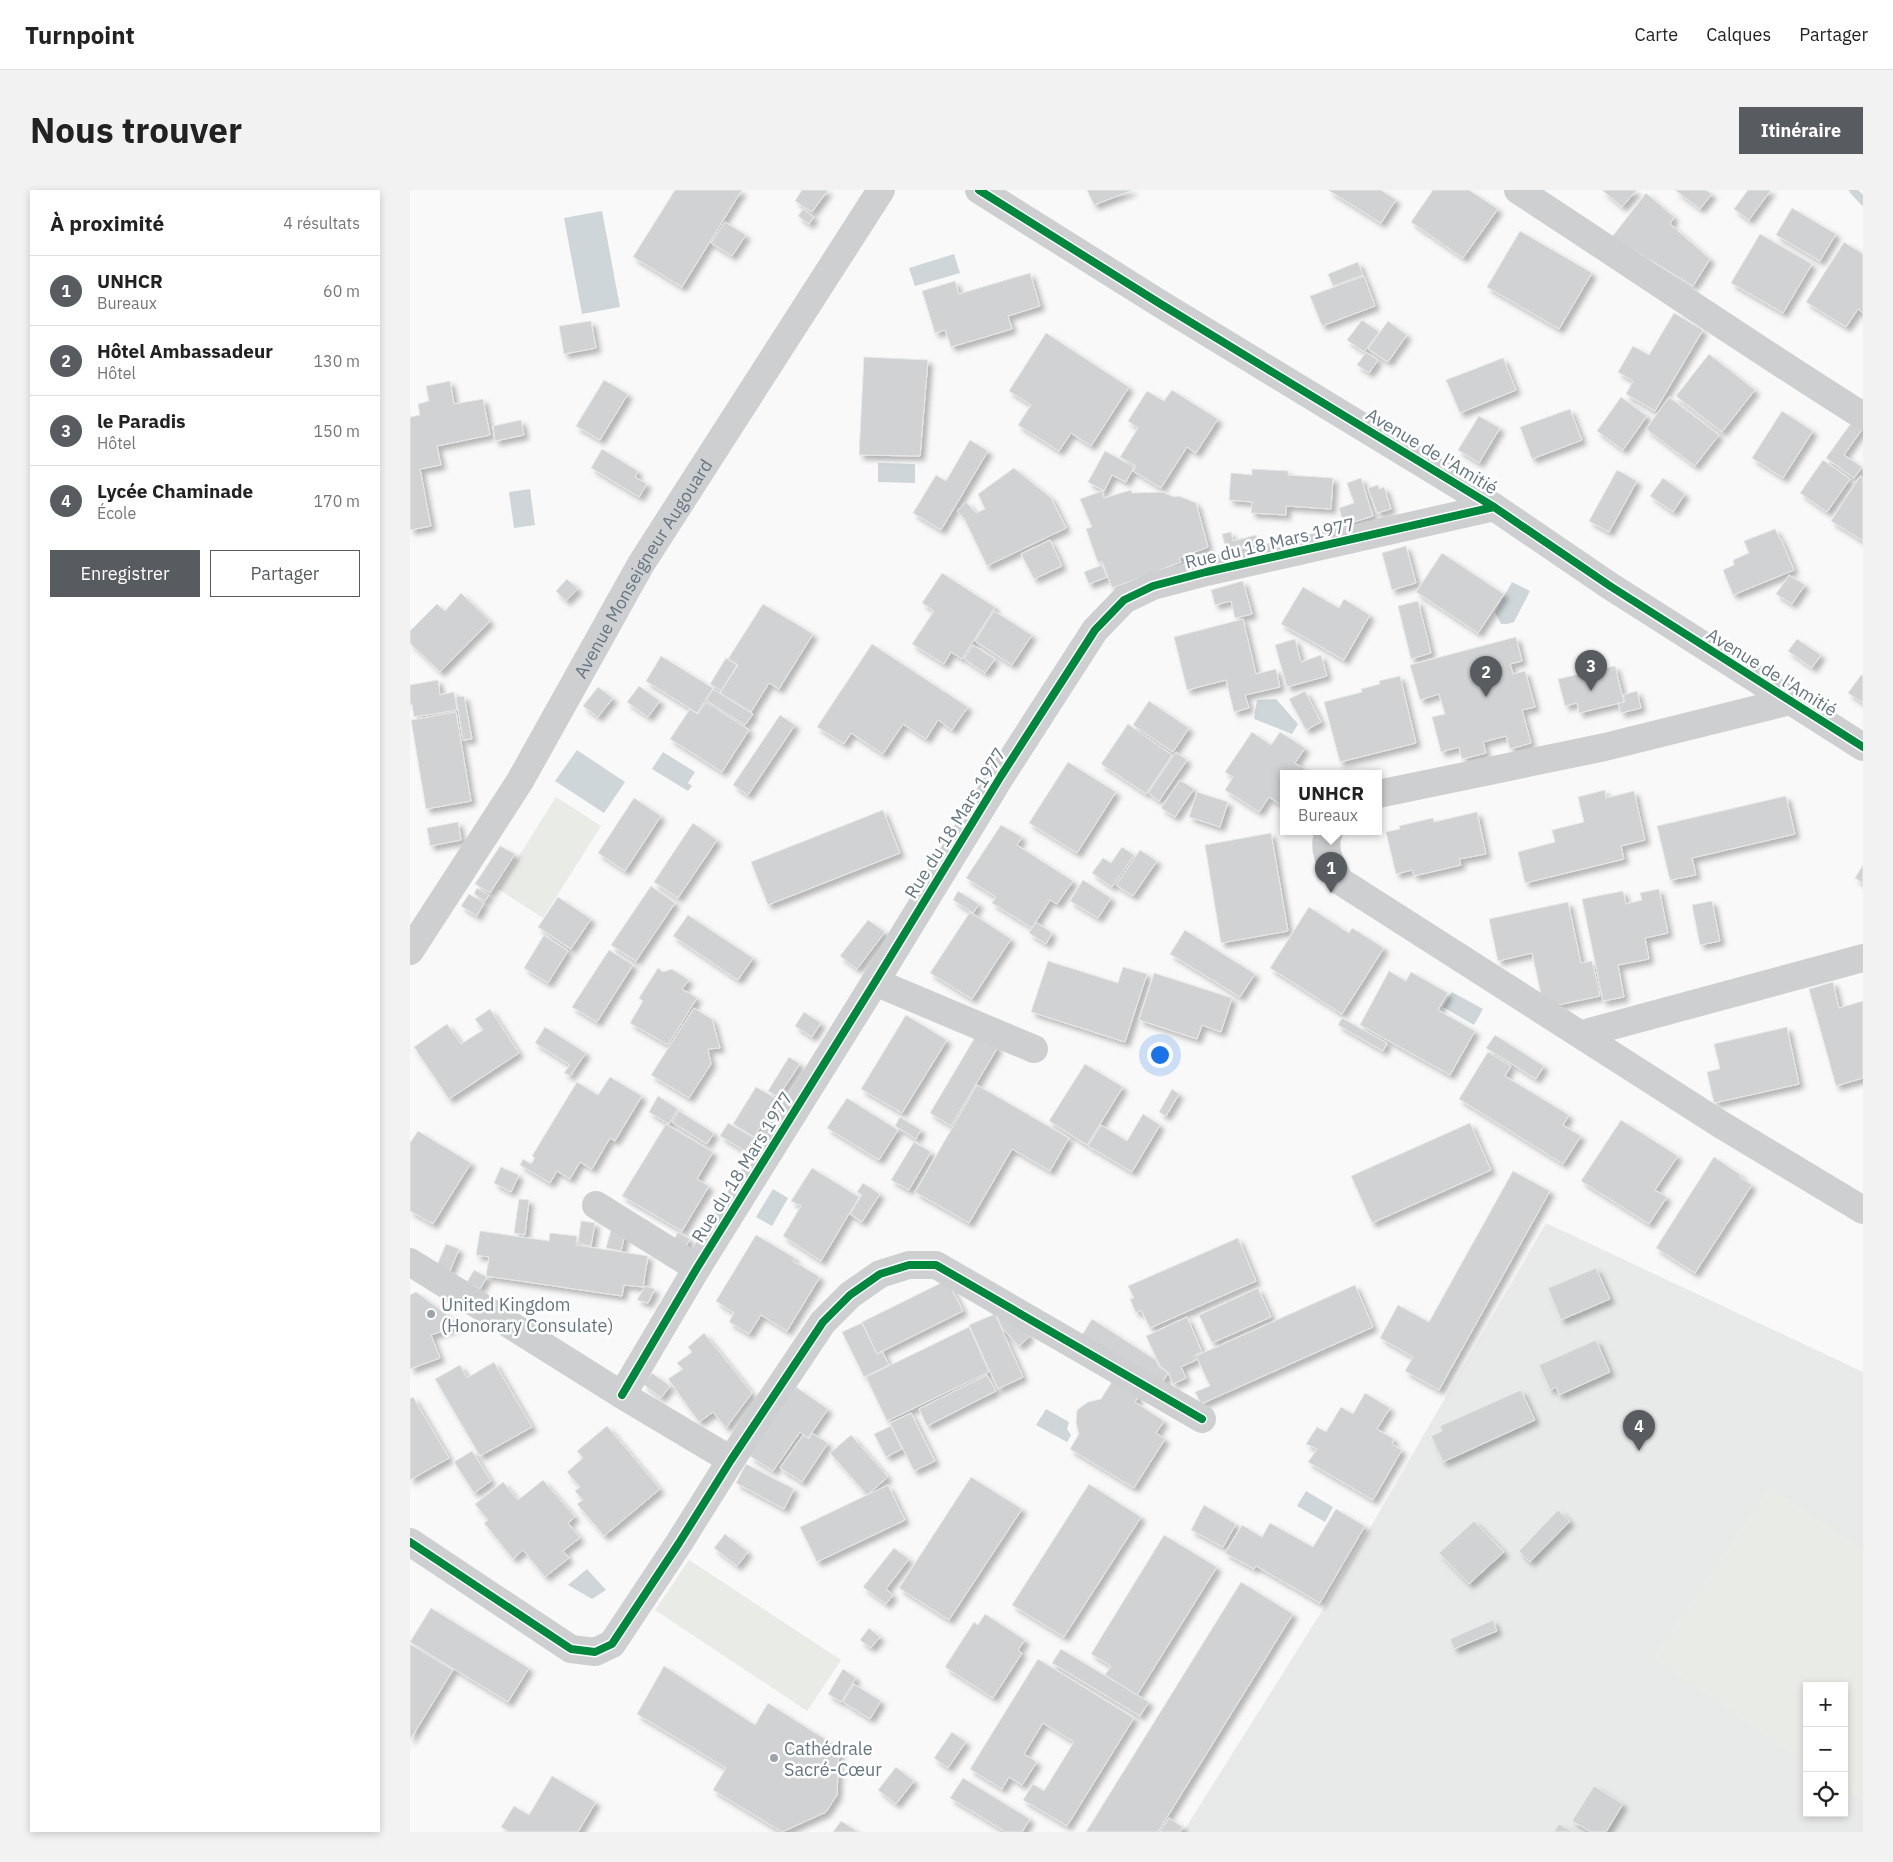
<!DOCTYPE html>
<html lang="fr">
<meta charset="utf-8">
<style>
:root{--surface:#fff;--page:#f2f2f2;--text:#222;--muted:#767676;--line:#e0e0e0;--accent:#585c60}
body{margin:0;font-family:"IBM Plex Sans",sans-serif;background:var(--page);color:var(--text)}
.controls{position:absolute;right:15px;bottom:15px;display:grid;overflow:hidden;border-radius:0px;box-shadow:0 2px 8px #0003}
.controls button{width:45px;height:45px;display:grid;place-items:center;padding:0;border:0;border-bottom:1px solid var(--line);background:var(--surface);color:var(--text);font:25px sans-serif}
.you{position:absolute;left:749px;top:864px;width:18px;height:18px;margin:-12px;border:4px solid #fff;border-radius:50%;background:#1a73e8;box-shadow:0 0 0 8px #1a73e833}
.badge{display:grid;place-items:center;width:32px;height:32px;border-radius:50%;background:var(--accent);color:#fff;font-size:16px;font-weight:700}
.pin{position:absolute;translate:-50% -41px;filter:drop-shadow(0 1px 2px #0008)}
.pin::after{content:'';position:absolute;top:26px;width:18px;height:15px;background:inherit;clip-path:polygon(0 0,100% 0,50% 100%)}
.popup{position:absolute;left:870px;top:580px;width:102px;height:65px;box-sizing:border-box;display:grid;place-content:center;border-radius:0px;background:var(--surface);filter:drop-shadow(0 1px 4px #0005);font-size:16px;white-space:nowrap;color:var(--muted)}
.popup b{font-size:19px;color:var(--text)}
.popup::after{content:'';position:absolute;left:50%;top:100%;margin-left:-10px;border:10px solid transparent;border-top-color:var(--surface)}
.list{margin:0;padding:0;list-style:none}
h2{display:flex;justify-content:space-between;align-items:center;height:65px;margin:0;padding:0 20px;font-size:21px}
h2 small{font-size:16px;font-weight:400;color:var(--muted)}
.list li{display:grid;grid-template-columns:32px 1fr auto;gap:15px;align-items:center;box-sizing:border-box;height:70px;padding:0 20px;border-top:1px solid var(--line)}
.list b{display:block;font-size:19px;white-space:nowrap}
.list p{margin:0;font-size:16px;white-space:nowrap;color:var(--muted)}
.list em{font-size:16px;font-style:normal;color:var(--muted)}
.actions{display:flex;gap:10px;padding:15px 20px}
.actions a{flex:1;padding:11px 0;border:1px solid var(--accent);border-radius:0px;text-align:center;font-size:18px;color:var(--accent)}
.actions .main{background:var(--accent);color:#fff}
.icon{flex:none;width:28px;height:28px;fill:none;stroke:currentColor;stroke-width:2;stroke-linecap:round;stroke-linejoin:round}
.map{position:relative;flex:none;width:1453px;height:1642px;overflow:hidden;border-radius:0px}
header{display:flex;align-items:center;gap:30px;box-sizing:border-box;height:70px;padding:0 25px;background:var(--surface);border-bottom:1px solid var(--line)}
header strong{font-size:24px}
nav{display:flex;gap:28px;margin-inline-start:auto;font-size:18px}
.intro{display:flex;align-items:center;justify-content:space-between;box-sizing:border-box;height:120px;padding:0 30px}
h1{margin:0;font-size:35px}
.button{padding:12px 22px;border-radius:0px;background:var(--accent);color:#fff;font-size:18px;font-weight:700}
main{display:flex;gap:30px;padding:0 30px}
aside{flex:1;background:var(--surface);border-radius:0px;box-shadow:0 2px 8px #0003}
.map>svg:first-child{display:block}
</style>
<header>
<strong>Turnpoint</strong>
<nav><a>Carte</a><a>Calques</a><a>Partager</a></nav>
</header>
<div class="intro"><h1>Nous trouver</h1><a class="button">Itinéraire</a></div>
<main>
<aside>
<h2>À proximité<small>4 résultats</small></h2>
<ul class="list">
<li><span class="badge">1</span><div><b>UNHCR</b><p>Bureaux</p></div><em>60 m</em></li>
<li><span class="badge">2</span><div><b>Hôtel Ambassadeur</b><p>Hôtel</p></div><em>130 m</em></li>
<li><span class="badge">3</span><div><b>le Paradis</b><p>Hôtel</p></div><em>150 m</em></li>
<li><span class="badge">4</span><div><b>Lycée Chaminade</b><p>École</p></div><em>170 m</em></li>
</ul>
<div class="actions"><a class="main">Enregistrer</a><a>Partager</a></div>
</aside>
<div class="map">
<svg width="1453" height="1642" viewBox="0 0 1453 1642">
<defs>
<filter id="shadow"><feDropShadow dx="4.5" dy="4.5" stdDeviation="2.5" flood-color="#0004"/></filter>
</defs>
<rect width="100%" height="100%" fill="#f9f9f9"/>
<path fill="#e8e9e9" fill-rule="evenodd" d="M1136 1033 1453 1182V1642H773L912 1421ZM1397 1496H1434V1623H1397Z"/>
<path fill="#e8ebe6" d="M146 607 191 636 133 728 88 699Z
M1360 1296 1453 1359V1611L1434 1598V1496H1397V1573L1242 1468Z
M279 1370 431 1470 397 1521 245 1420Z"/>
<path fill="#ced6d9" d="M192 21 210 117 172 124 154 28Z
M544 64 550 83 505 96 499 78Z
M468 273 505 274V293L468 292Z
M120 299 125 335 104 338 99 302Z
M1102 392 1120 401 1104 432 1097 434H1091L1085 422Z
M866 509 888 534 882 544 844 529 847 510Z
M167 560 215 592 194 623 145 591Z
M253 562 285 582 278 593 282 596 278 601 242 579Z
M1042 802 1073 819 1064 835 1033 817Z
M363 999 378 1008 362 1036 346 1027Z
M636 1219 659 1232 657 1239 661 1245 657 1252 626 1235Z
M896 1301 923 1317 915 1332 887 1316Z
M177 1379 196 1400 182 1409 158 1395Z"/>
<g fill="none" stroke-linecap="round" stroke-linejoin="round">
<path stroke="#ced6d9" stroke-width="8" d="M1443 0 1453 11"/>
</g>
<path fill="#d0d2d3" stroke="#e8e8e8" filter="url(#shadow)" d="M265 0H332L272 97 223 67Z
M392 0H418L402 22 385 11Z
M677 0H723L684 15Z
M918 0H971L986 10 971 33Z
M1023 0H1059L1088 19 1053 68 1001 32Z
M1192 0H1227L1212 17Z
M1265 0H1296L1302 4 1290 19Z
M1338 0H1361L1339 30 1324 19Z
M1236 3 1264 27 1260 34 1300 69 1283 96 1202 47Z
M1382 18 1426 44 1410 71 1366 45Z
M393 19 404 27 399 34 388 26Z
M315 32 336 45 322 66 301 53Z
M1110 41 1182 83 1149 139 1077 97Z
M1350 44 1402 74 1373 123 1321 93Z
M1434 52 1453 64V123L1448 119 1436 137 1396 112Z
M948 72 953 85 923 96 918 84Z
M620 83 630 116 598 126 602 139 541 157 535 140 525 143 512 101 545 91 549 104Z
M954 86 965 116 912 136 900 106Z
M1264 123 1293 140 1245 221 1216 204 1223 191 1208 182 1223 156 1239 165Z
M952 130 969 142 954 162 937 150Z
M181 131 186 158 154 164 149 136Z
M978 131 997 145 978 172 958 159Z
M636 143 719 197 681 256 661 243 649 261 608 235 621 215 599 201Z
M956 162 968 170 959 183 947 175Z
M1299 164 1345 200 1312 242 1266 206Z
M454 167 518 170 510 266 449 265Z
M1093 168 1106 200 1050 223 1036 190Z
M194 190 218 204 190 250 166 236Z
M40 191 44 214 73 209 80 245 27 256 31 275 10 279 21 336 0 340V227L10 225 8 214 19 211 16 196Z
M762 200 808 229 786 263 777 257 751 298 723 281 726 276 710 267 728 238 718 231 737 201 754 211Z
M1211 207 1237 226 1213 260 1187 241Z
M1259 207 1309 245 1285 276 1236 239Z
M1160 219 1172 250 1122 269 1110 237Z
M1372 221 1403 241 1373 288 1342 268Z
M1069 226 1090 238 1069 273 1048 260Z
M1444 229 1453 238 1434 265 1452 277 1444 288 1416 268Z
M111 230 114 245 85 251 83 236Z
M560 250 578 261 531 340 503 323 526 285 536 291Z
M192 259 228 281 225 287 237 294 229 307 181 278Z
M695 261 724 277 716 292 702 285 694 301 678 292Z
M1413 270 1440 289 1417 322 1390 303Z
M604 278 641 308 656 338 577 376 554 328 547 321 556 312 566 323 575 319 568 304Z
M842 279 878 281V285L923 288 921 319 876 316V325L841 323 842 312 819 310 821 283 842 285Z
M1207 280 1227 291 1199 342 1179 331Z
M1450 286 1453 288V351L1421 331Z
M951 288 963 326 934 335 929 318 944 313 937 293Z
M1253 288 1275 304 1263 322 1240 306Z
M968 295 969 299 974 297 981 319 967 323 958 298Z
M721 300 722 303 753 302 764 307 769 306 786 313 798 357 769 368 771 372 702 398 692 371 688 373 676 339 682 337 670 309 692 301 694 308Z
M1365 339 1370 349H1371L1384 380 1323 405 1313 380 1324 375 1323 370 1339 363 1334 351Z
M821 342 823 351 846 345 848 354 817 362 812 344Z
M640 350 652 376 624 389 611 364Z
M996 356 1006 393 982 400 972 363Z
M1032 363 1094 404 1068 443 1006 402Z
M692 375 697 387 679 394 674 382Z
M532 383 585 417 552 469 541 462 534 474 502 454 524 421 512 413Z
M1379 385 1395 395 1382 414 1366 404Z
M157 389 168 399 156 411 146 401Z
M833 391 842 424 825 428 821 411 805 415 801 400Z
M893 397 929 418 934 409 960 425 934 470 871 434Z
M51 403 80 431 30 482 0 453V441L27 414 35 421Z
M1008 411 1021 463 1001 469 988 416Z
M353 414 403 444 369 499 359 493 341 522 310 503 328 475 318 469Z
M584 421 622 445 602 475 565 451Z
M833 429 846 484 866 479 870 497 835 505 839 518 824 522 816 490 777 500 764 447Z
M1106 447 1112 471 1100 474 1103 484 1115 481 1125 517 1112 520 1121 553 1100 559 1096 546 1073 552 1076 563 1052 569 1049 557 1031 562 1022 527 1035 524 1029 504 1010 510 1000 475Z
M885 449 891 472 911 465 917 486 877 497 865 455Z
M1387 449 1411 465 1402 478 1378 461Z
M462 454 558 517 542 540 528 530 516 549 493 534 473 564 441 543 434 554 407 537Z
M563 455 585 469 575 483 554 469Z
M251 466 303 498 287 523 236 491Z
M316 468 327 475 311 501 300 494Z
M1205 476 1214 512 1169 523 1167 513 1155 516 1148 489Z
M1451 485 1453 486V513L1438 503Z
M990 486 1006 553 930 572 914 512 952 502 951 499 970 494 969 491Z
M28 490 30 505 44 502 47 520 4 527 2 514 0 515V495Z
M229 496 250 511 238 527 217 512Z
M188 497 203 508 188 527 173 516Z
M303 499 343 524 335 535 296 510Z
M895 501 911 532 896 540 879 509Z
M1227 501 1231 518 1211 523 1208 513 1215 512 1213 505Z
M54 506 62 549 53 550 46 507Z
M739 511 779 538 763 562 723 535Z
M296 512 339 540 312 582 260 549 280 519 288 524Z
M46 522 61 611 16 619 1 530Z
M370 525 385 535 338 605 323 595Z
M718 534 762 565 736 604 691 574Z
M842 542 861 555 870 542 895 558 885 573 895 579 892 584H874V611L871 615 859 607 849 622 815 600 823 587 815 582Z
M766 562 777 570 749 611 738 603Z
M658 572 706 602 667 663 619 633Z
M770 590 784 599 765 627 751 618Z
M1195 600 1196 608 1224 601 1235 650 1211 656 1214 669 1115 693 1108 662 1145 652 1142 640 1174 632 1168 607Z
M787 602 818 612 810 637 779 627Z
M1376 606 1385 644 1282 668 1286 685 1260 690 1247 636Z
M224 608 251 626 215 681 188 663Z
M473 620 490 663 358 715 341 672Z
M1067 622 1076 664 1049 669 1051 675 1004 686 1002 680 986 684 976 642 990 639 989 636 1023 628 1024 632Z
M48 632 51 650 20 656 17 638Z
M283 633 307 650 268 708 244 692Z
M591 635 612 647 607 655 663 691 647 714 640 710 622 738 582 713 586 707 556 688Z
M861 643 878 741 811 753 795 655Z
M90 656 105 664 80 703 65 694Z
M712 657 724 665 702 697 682 683 693 668 701 673Z
M730 660 747 671 723 706 706 695Z
M1453 675V693L1445 688Z
M673 690 701 708 688 728 660 711Z
M241 696 265 713 226 771 201 755Z
M67 698 79 705 75 711 64 704Z
M1249 699 1258 743 1235 748 1239 769 1208 775 1214 807 1193 811 1172 709 1213 701 1216 714 1232 710 1230 703Z
M548 701 569 714 563 723 543 710Z
M59 704 74 713 67 726 51 716Z
M148 707 181 729 161 759 128 737Z
M1302 711 1310 751 1290 755 1282 715Z
M1158 712 1171 773 1182 771 1190 806 1134 818 1122 763 1088 771 1079 729Z
M899 717 939 743 942 738 974 758 932 824 860 778Z
M560 722 601 749 562 809 520 783Z
M278 725 343 768 328 790 263 746Z
M458 730 475 742 447 779 430 766Z
M626 732 642 743 636 754 619 743Z
M775 740 845 784 830 807 760 764Z
M134 745 158 761 138 793 114 778Z
M199 760 223 775 187 832 162 817Z
M638 771 708 793 713 777 737 784 715 852 621 822Z
M248 778 253 782 262 779 279 790 272 799 287 808 258 855 220 833 233 811 229 808Z
M979 781 996 791 1001 782 1038 803 1028 820 1065 841 1040 885 950 835Z
M744 783 822 808 811 842 792 835 787 849 729 830Z
M1423 792 1429 818 1453 811V888L1426 896 1399 799Z
M284 818 302 829 310 858 298 859 301 874 279 908 241 885Z
M80 819 109 863 39 909 4 857 37 834 51 854 73 840 65 829Z
M394 822 411 833 402 847 385 836Z
M496 825 537 850 492 923 451 899Z
M932 828 977 853 973 861 928 835Z
M135 837 176 863 160 886 154 883 160 875 125 853Z
M1377 837 1389 894 1304 913 1297 882 1310 879 1304 854Z
M567 844 588 857 541 936 520 923Z
M1085 845 1134 876 1126 889 1076 858Z
M1078 862 1101 876 1095 886 1159 925 1153 935 1171 946 1153 974 1049 909Z
M379 867 390 874 368 907 358 901Z
M675 874 713 897 677 955 639 931Z
M200 887 232 906 205 951 200 948 182 979 170 972 160 989 147 981 140 993 110 975 113 969 121 974 125 968 122 966 167 892 188 905Z
M567 895 659 948 640 981 602 959 559 1033 505 1002Z
M346 897 367 909 344 947 323 934Z
M762 899 769 904 756 926 749 922Z
M248 906 268 919 259 934 239 922Z
M437 908 488 940 469 970 417 938Z
M269 921 304 943 297 954 262 932Z
M733 924 750 935 722 982 678 956 691 935 717 951Z
M490 927 511 940 506 949 485 936Z
M1211 930 1268 966 1245 1000 1257 1007 1239 1034 1171 991Z
M318 933 344 948 335 961 310 946Z
M1060 933 1081 980 962 1033 941 986Z
M256 934 303 962 287 989 299 996 272 1041 212 1006Z
M8 941 61 973 23 1034 0 1021V953Z
M504 952 521 962 499 1000 481 990Z
M1304 967 1331 985 1330 987 1342 995 1285 1083 1246 1058Z
M91 977 109 985 101 1002 84 993Z
M402 978 449 1007 411 1071 373 1046 391 1016 381 1011Z
M1103 981 1140 1001 1029 1200 995 1181 1003 1167 970 1148 988 1115 1019 1132Z
M453 993 470 1004 452 1032 440 1024 452 1005 447 1002Z
M109 1009 119 1010 115 1045 104 1043Z
M171 1031 185 1033 181 1056 168 1053Z
M203 1033 216 1040 211 1061 196 1058Z
M70 1041 139 1051 140 1043 167 1046 166 1055 238 1066 233 1097 214 1095 212 1106 76 1086 79 1067 66 1065Z
M268 1042 280 1049 275 1058 263 1051Z
M346 1045 385 1068 383 1071 410 1087 377 1141 351 1125 339 1144 319 1132 324 1123 306 1111Z
M828 1048 846 1091 740 1138 731 1120 726 1123 720 1109 724 1108 718 1096Z
M36 1054 49 1059 40 1081 27 1075Z
M1186 1078 1200 1109 1151 1130 1138 1098Z
M64 1080 77 1087 70 1099 57 1092Z
M537 1090 553 1121 467 1164 452 1132Z
M945 1095 963 1137 791 1214 785 1202 800 1196 786 1166Z
M235 1096 245 1099 238 1113 227 1110Z
M848 1098 861 1127 802 1153 789 1125Z
M6 1102 51 1135 21 1145 30 1168 0 1179V1105Z
M593 1119 620 1146 609 1156 592 1138 587 1127Z
M585 1124 613 1187 588 1199 559 1135Z
M777 1127 792 1162 783 1166 786 1170 771 1177 776 1188 763 1194 758 1182 750 1176 736 1146Z
M682 1129 746 1170 749 1177 758 1183 748 1200 669 1150Z
M452 1133 467 1164 472 1161 479 1175 454 1187 432 1142Z
M559 1137 579 1182 477 1231 456 1187Z
M294 1143 342 1203 316 1238 303 1222 289 1232 258 1189 273 1179 267 1173 282 1162 278 1157Z
M1186 1150 1200 1182 1149 1205 1146 1197 1140 1200 1129 1175Z
M84 1172 122 1237 70 1266 25 1189 50 1175 57 1188Z
M242 1183 260 1196 251 1208 233 1194Z
M577 1185 586 1201 517 1236 509 1219Z
M703 1190 729 1206 725 1212 754 1231 746 1243 755 1249 724 1298 660 1259 669 1244 666 1233 667 1220 678 1212 691 1209Z
M386 1197 418 1219 398 1248 390 1242 363 1281 340 1266Z
M1111 1200 1125 1230 1033 1272 1021 1246 1032 1241 1030 1236Z
M955 1203 980 1218 967 1239 984 1249 982 1254 992 1260 963 1310 898 1272 907 1259 896 1254 907 1237 916 1242 931 1217 943 1224Z
M3 1207 39 1268 0 1290V1209Z
M501 1223 525 1271 504 1281 480 1233Z
M197 1236 250 1299 194 1346 167 1314 173 1310 165 1301 170 1297 157 1282 173 1268 167 1261Z
M481 1236 492 1259 476 1267 464 1244Z
M402 1243 418 1253 392 1292 370 1278 393 1245 399 1249Z
M441 1245 478 1287 457 1305 420 1263Z
M62 1261 81 1291 64 1303 44 1272Z
M336 1274 384 1299 374 1319 326 1293Z
M561 1287 612 1319 539 1430 489 1398Z
M133 1290 165 1327 158 1333 170 1348 153 1361 159 1368 135 1387 113 1360 103 1369 74 1333 78 1330 65 1314 93 1292 108 1310Z
M679 1294 731 1327 654 1447 602 1415Z
M478 1295 495 1330 407 1372 390 1337Z
M794 1315 826 1334 813 1357 781 1340Z
M926 1319 955 1336 910 1413 846 1376 844 1379 815 1363 832 1335 852 1347 860 1333 903 1357Z
M1148 1320 1160 1331 1120 1372 1109 1361Z
M1064 1331 1094 1362 1059 1394 1029 1363Z
M315 1344 338 1362 327 1376 304 1358Z
M754 1345 807 1377 727 1505 695 1485 701 1476 681 1464Z
M484 1358 499 1369 476 1399 483 1405 476 1414 453 1397Z
M831 1392 883 1424 748 1642H676Z
M21 1418 119 1478 98 1512 0 1452Z
M575 1424 615 1450 608 1460 612 1463 583 1508 535 1477 564 1432 568 1435Z
M1083 1430 1087 1441 1044 1459 1040 1449Z
M459 1438 470 1447 461 1458 450 1450Z
M0 1454 43 1480 0 1550Z
M651 1459 739 1512 730 1526 642 1473Z
M628 1469 724 1528 657 1636 613 1610 623 1594 634 1601 664 1552 633 1533 614 1564 627 1572 612 1595 599 1587 592 1599 560 1579Z
M254 1476 345 1535 358 1513 429 1558 427 1605 416 1622 372 1642 303 1600 316 1578 227 1524Z
M433 1479 446 1488 431 1512 418 1504Z
M444 1494 471 1511 460 1529 433 1512Z
M542 1542 556 1552 538 1578 524 1568Z
M486 1577 504 1591 486 1614 468 1600Z
M142 1586 186 1612 168 1642H99L91 1637 104 1616 119 1625Z
M553 1588 620 1629 612 1642H596L540 1608Z
M1184 1596 1213 1614 1196 1642H1181L1162 1631Z
M759 1628 773 1637 770 1642H750Z
M431 1631 448 1642H423Z
M1149 1634 1163 1642H1144Z"/>
<g fill="none" stroke-linecap="round" stroke-linejoin="round">
<g stroke="#cecfd0" stroke-width="28">
<path d="M569 0 749 113 1084 317 1200 396 1453 557"/>
<path d="M1108 0C1223 75 1337 153 1453 226"/>
<path d="M968 604 1195 557 1380 511"/>
<path d="M919 642C911 659 922 676 930 691L1310 934 1453 1020"/>
<path id="s1" d="M0 761 110 591 231 374 471 0"/>
<path d="M465 792 624 859"/>
<path d="M1172 844 1453 768"/>
<path d="M186 1015 287 1078"/>
<path d="M0 1072 212 1205 321 1270"/>
<path d="M212 1205 287 1078 465 792 591 586 685 440 714 410 743 396 796 382 1084 317"/>
<path d="M0 1352 161 1459 185 1462 202 1454 269 1353 321 1270 413 1132 440 1105 470 1084 499 1075H526L792 1229"/>
</g>
<g stroke="#fff" stroke-width="11">
<path id="cycleway" d="M569 0 749 113 1084 317 1200 396 1453 557
M212 1205 287 1078 465 792 591 586 685 440 714 410 743 396 796 382 1084 317
M0 1352 161 1459 185 1462 202 1454 269 1353 321 1270 413 1132 440 1105 470 1084 499 1075H526L792 1229"/>
</g>
<use href="#cycleway" stroke="#00873e" stroke-width="8"/>
</g>
<g fill="#99a4ac" stroke="#fff" stroke-width="2">
<circle cx="21" cy="1124" r="5"/>
<circle cx="364" cy="1568" r="5"/>
</g>
<g text-anchor="middle" dominant-baseline="central" stroke-width="5" stroke-linejoin="round" paint-order="stroke">
<g font-size="18" fill="#657683" stroke="#fff">
<text transform="translate(1022 261) rotate(31)">Avenue de l'Amitié</text>
<text transform="translate(860 353) rotate(-13)">Rue du 18 Mars 1977</text>
<text stroke="none"><textPath href="#s1" startOffset="448">Avenue Monseigneur Augouard</textPath></text>
<text transform="translate(1362 482) rotate(32)">Avenue de l'Amitié</text>
<text transform="translate(545 633) rotate(-58)">Rue du 18 Mars 1977</text>
<text transform="translate(332 977) rotate(-58)">Rue du 18 Mars 1977</text>
</g>
<g font-size="18" fill="#657683" stroke="#fff" text-anchor="start">
<text x="31" y="1114">United Kingdom<tspan x="31" dy="21">(Honorary Consulate)</tspan></text>
<text x="374" y="1558">Cathédrale<tspan x="374" dy="21">Sacré-Cœur</tspan></text>
</g>
</g>
</svg>
<div class="controls">
<button>+</button>
<button>−</button>
<button><svg class="icon" aria-label="locate" viewBox="0 0 24 24"><circle cx="12" cy="12" r="6"/><path d="M12 2v4M12 18v4M2 12h4M18 12h4"/></svg></button>
</div>
<div class="you"></div>
<div class="pin badge" style="left:921px;top:703px">1</div>
<div class="popup"><b>UNHCR</b>Bureaux</div>
<div class="pin badge" style="left:1076px;top:507px">2</div>
<div class="pin badge" style="left:1181px;top:501px">3</div>
<div class="pin badge" style="left:1229px;top:1261px">4</div>
</div>
</main>
